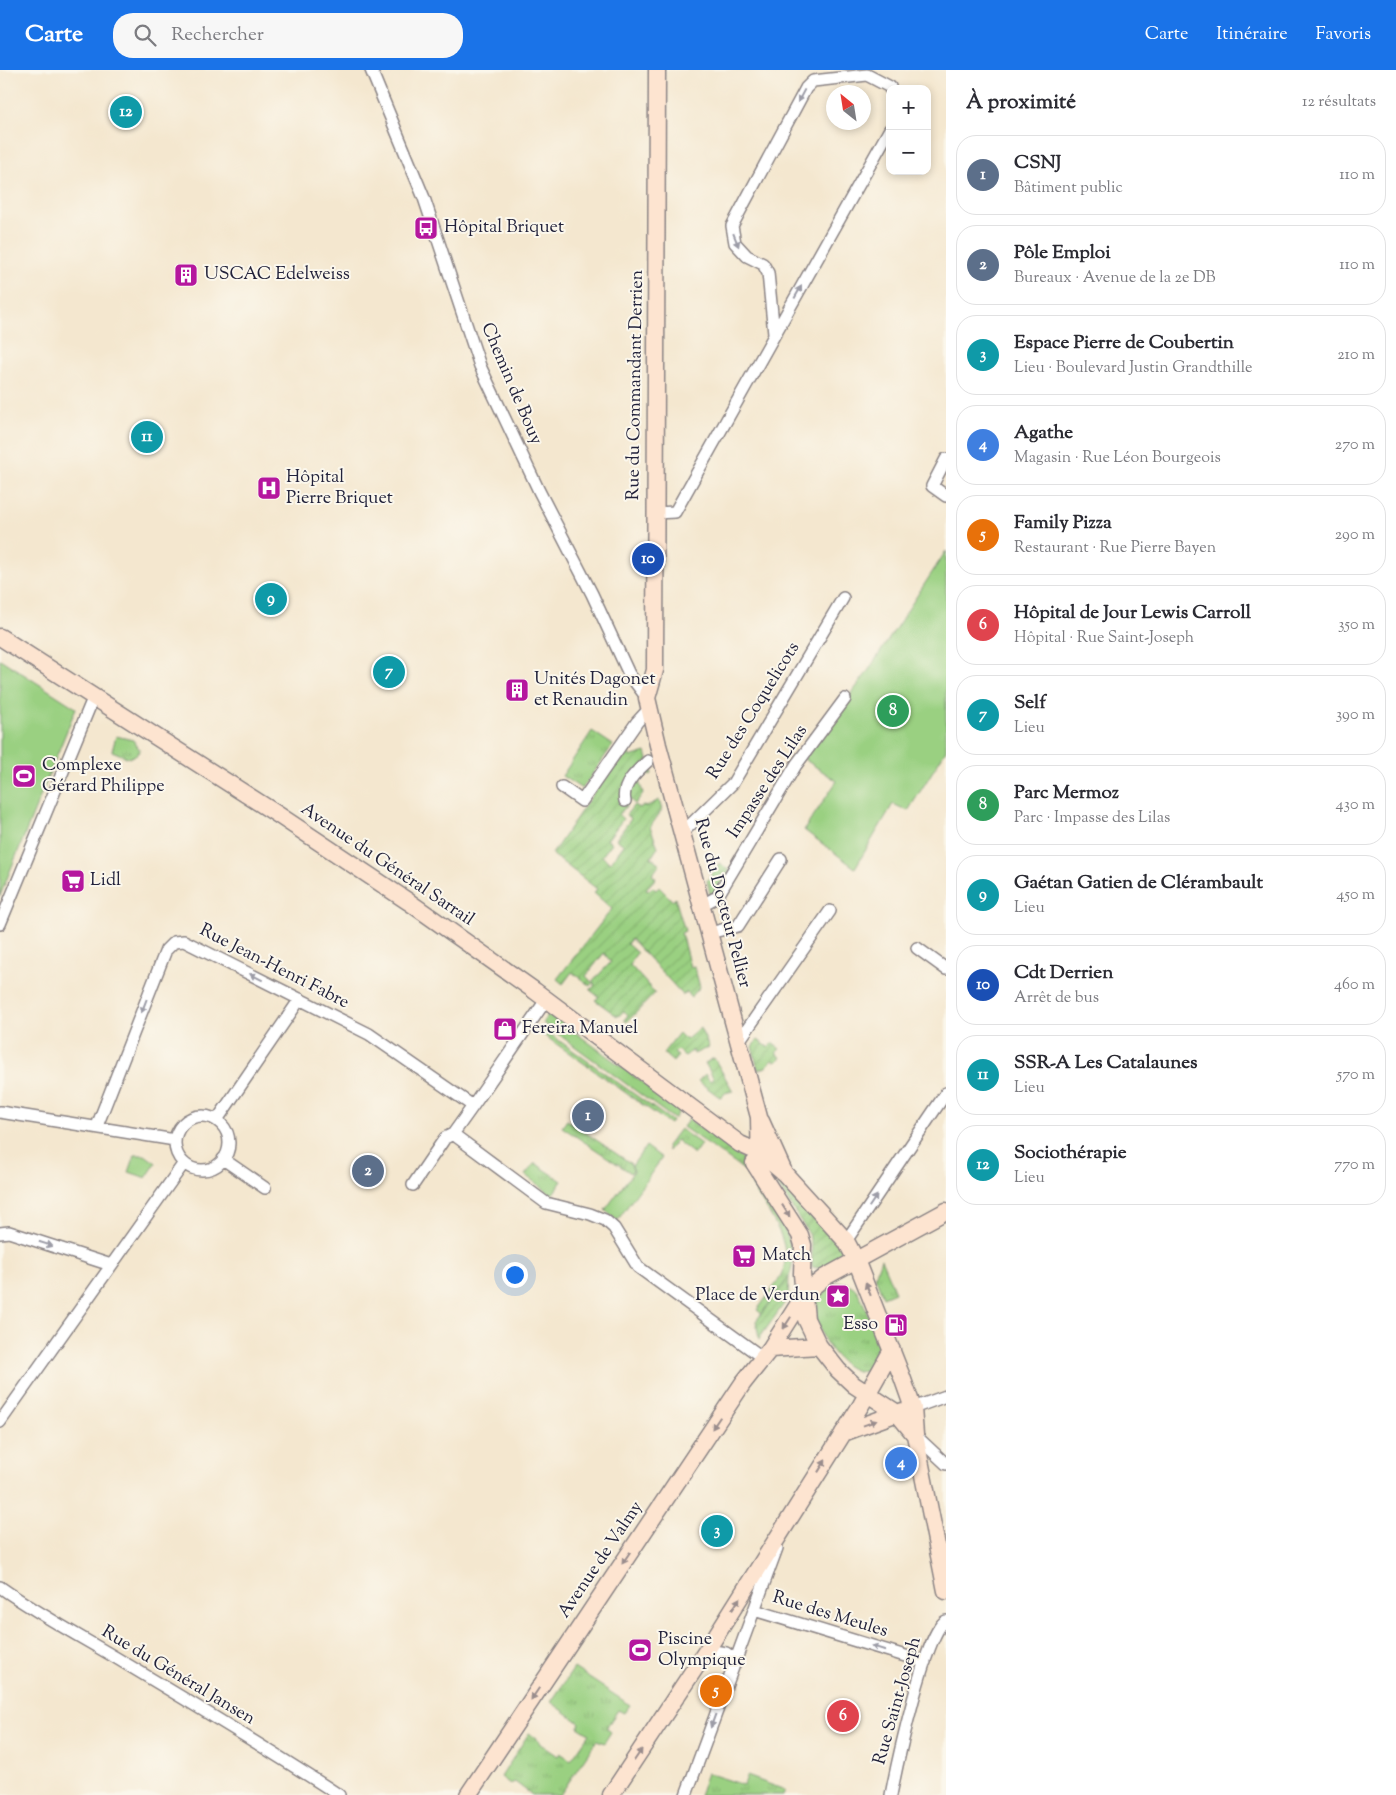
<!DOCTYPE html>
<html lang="fr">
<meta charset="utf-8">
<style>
:root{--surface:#fff;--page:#f7f7f7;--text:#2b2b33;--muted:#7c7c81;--line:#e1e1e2;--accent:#1a73e8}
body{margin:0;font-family:"Sorts Mill Goudy",serif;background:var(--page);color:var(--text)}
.controls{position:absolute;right:15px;top:15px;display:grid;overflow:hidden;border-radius:10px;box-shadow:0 2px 8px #0003}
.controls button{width:45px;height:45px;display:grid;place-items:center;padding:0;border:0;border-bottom:1px solid var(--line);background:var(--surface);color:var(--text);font:25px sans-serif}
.compass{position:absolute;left:826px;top:15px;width:45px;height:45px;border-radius:50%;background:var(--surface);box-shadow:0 2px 8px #0003;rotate:330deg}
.you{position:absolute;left:514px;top:1204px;width:18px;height:18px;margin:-12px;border:4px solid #fff;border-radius:50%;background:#1a73e8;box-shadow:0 0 0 8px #1a73e833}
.badge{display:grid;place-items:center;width:32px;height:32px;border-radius:50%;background:var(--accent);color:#fff;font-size:16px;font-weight:700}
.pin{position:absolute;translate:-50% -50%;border:2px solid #fff;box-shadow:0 1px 5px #0006}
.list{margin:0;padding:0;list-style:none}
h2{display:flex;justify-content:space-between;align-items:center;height:65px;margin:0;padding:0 20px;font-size:21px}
h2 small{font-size:16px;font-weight:400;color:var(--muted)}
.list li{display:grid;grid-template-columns:32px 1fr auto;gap:15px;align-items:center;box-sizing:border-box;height:80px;margin:0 10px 10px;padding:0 10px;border:1px solid var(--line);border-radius:20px}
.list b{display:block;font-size:19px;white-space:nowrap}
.list p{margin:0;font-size:16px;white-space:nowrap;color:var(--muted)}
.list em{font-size:16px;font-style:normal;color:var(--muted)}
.icon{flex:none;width:28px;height:28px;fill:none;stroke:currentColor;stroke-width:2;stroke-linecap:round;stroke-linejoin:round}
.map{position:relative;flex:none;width:946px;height:1725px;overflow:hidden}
header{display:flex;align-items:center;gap:30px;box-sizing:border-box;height:70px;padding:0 25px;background:var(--accent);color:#fff}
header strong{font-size:24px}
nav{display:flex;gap:28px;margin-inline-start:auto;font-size:18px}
.search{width:350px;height:45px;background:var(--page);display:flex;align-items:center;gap:12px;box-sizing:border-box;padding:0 18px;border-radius:20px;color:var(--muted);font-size:19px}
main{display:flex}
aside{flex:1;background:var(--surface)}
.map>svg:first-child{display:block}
</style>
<header>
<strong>Carte</strong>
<div class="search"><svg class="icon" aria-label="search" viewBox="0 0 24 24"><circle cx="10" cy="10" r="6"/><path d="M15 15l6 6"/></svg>Rechercher</div>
<nav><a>Carte</a><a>Itinéraire</a><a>Favoris</a></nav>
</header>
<main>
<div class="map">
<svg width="946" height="1725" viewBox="0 0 946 1725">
<defs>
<pattern id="grass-tufts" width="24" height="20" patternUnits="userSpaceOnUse" patternTransform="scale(1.25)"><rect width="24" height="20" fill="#9ad081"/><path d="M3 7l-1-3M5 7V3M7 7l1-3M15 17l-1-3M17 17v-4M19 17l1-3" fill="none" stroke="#84b270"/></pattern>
<pattern id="garden-furrows" width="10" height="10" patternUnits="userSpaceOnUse" patternTransform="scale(1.25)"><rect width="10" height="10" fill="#9ad081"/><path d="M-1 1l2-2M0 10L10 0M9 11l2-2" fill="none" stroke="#84b270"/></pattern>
</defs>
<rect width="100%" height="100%" fill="#fbf7ec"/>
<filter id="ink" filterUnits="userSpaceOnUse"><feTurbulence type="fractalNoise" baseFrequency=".02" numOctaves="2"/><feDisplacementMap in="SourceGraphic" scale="10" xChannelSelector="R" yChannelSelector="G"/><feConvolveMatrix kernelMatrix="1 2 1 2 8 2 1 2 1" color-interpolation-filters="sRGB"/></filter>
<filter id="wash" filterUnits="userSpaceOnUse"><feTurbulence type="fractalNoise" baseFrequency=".0096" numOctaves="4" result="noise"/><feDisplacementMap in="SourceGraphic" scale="20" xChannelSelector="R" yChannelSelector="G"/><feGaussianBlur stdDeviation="1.12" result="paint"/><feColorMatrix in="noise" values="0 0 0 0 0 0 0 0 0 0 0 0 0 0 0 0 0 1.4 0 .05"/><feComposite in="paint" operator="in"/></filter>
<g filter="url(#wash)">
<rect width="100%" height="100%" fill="#f4e7cf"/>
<path fill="url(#grass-tufts)" stroke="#5e795e" d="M592 661 613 675 582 719 562 706Z
M116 666 133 670 140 680 137 684 129 688 112 681Z
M549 943 680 1040 674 1049 543 953Z
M540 957 672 1051 670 1054 538 961Z
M689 1049 746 1091 744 1100 683 1057Z
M567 1050 630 1093 633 1100 631 1103 562 1057Z
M680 1059 701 1074 694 1084 676 1070 668 1081 667 1076Z
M535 1093 562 1111 552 1125 525 1105Z
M756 1113C773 1135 802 1177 789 1207 785 1217 769 1234 762 1244L757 1240C765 1229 775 1217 781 1205 796 1175 767 1141 752 1116Z
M881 1189 895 1222 883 1227 875 1206Z
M841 1212C848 1214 853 1215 857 1221 863 1229 880 1273 880 1281 879 1288 877 1294 872 1298 842 1322 780 1216 841 1212Z
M574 1598 630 1635 624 1643 618 1640 606 1658 611 1662 604 1673 597 1670 560 1725H532L515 1712 510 1714 501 1707 529 1663 540 1671 539 1673 558 1686 560 1683 571 1690 589 1664 578 1657 580 1653 551 1632Z
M707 1703 744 1715 747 1706 785 1720 783 1725H699Z"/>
<path fill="#9ad081" stroke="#5e795e" d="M946 481V680L908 741 893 734 855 798 804 760 837 711 804 689 868 601Z
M0 589 76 638 0 826Z
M646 1076 662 1088 617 1151 605 1140 634 1101 632 1096Z
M135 1085H145L156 1093 146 1108 129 1102Z"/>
<path fill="url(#garden-furrows)" stroke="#5e795e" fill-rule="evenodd" d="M626 675 630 687 646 682 652 704 645 706 643 701 636 703 643 723 635 734 628 728 626 736 619 745 623 749 607 770 612 773 602 786 610 793 624 775 616 769 631 749 626 745 634 735 639 738 643 736 646 737 659 730 662 740 650 757 658 777 651 788H652L660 794 652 805 656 808 646 819 648 821 653 817 656 820 659 817 673 831 675 828 685 861 681 863 690 897 694 896 700 917 691 927 687 922 683 925 631 869 627 874 637 883 631 891 632 892 630 895 655 923 627 952 624 950 628 945 624 941 619 946H617L595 930 599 927 590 920 595 915 593 912 590 916 572 902 563 914 557 909 612 839 594 823 597 819 552 784ZM604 883 611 892 592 912 586 906Z
M719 793 730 800 711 828 707 811Z
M700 958 709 977 694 984 693 980 685 986 677 980 674 983 678 986 673 992 663 983 679 963 686 970Z
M758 970 768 977 772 973 780 979 776 983 781 987 777 992 772 990 766 997 758 1000 752 976Z
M714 988 733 1021 725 1023 721 1028 698 1011 705 1004 710 1011 714 1009 705 993Z
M771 1101C797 1127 831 1152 846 1185L823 1199 812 1197V1180L809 1164 770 1103Z
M789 1207 788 1228 759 1269 756 1251Z"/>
</g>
<g filter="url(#ink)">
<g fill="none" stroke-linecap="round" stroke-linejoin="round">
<g stroke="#8b8485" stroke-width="14">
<path id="minor" d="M371 0 424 128 480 296 539 421 592 524 629 604 647 628
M774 264 768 203 763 194 747 186 735 173 732 156 806 18 813 11 867 5 890 17V19
M946 389 932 416 946 426
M655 443 675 442 890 59
M562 717 582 731 637 652 649 639
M625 731C621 715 637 701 648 691
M682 763 733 713 843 528
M702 835 717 827 796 695 845 629
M0 854 94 626
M709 863 738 856 781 789
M917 878 946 899
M739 971 830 841
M0 1042 175 1070
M175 1073a27 27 0 1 1 54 0a27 27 0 1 1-54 0Z
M217 1050 300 929
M97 1056 166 880 174 872 184 871 369 964 473 1036
M453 1064 546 1133 590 1144 605 1150 614 1158 638 1197 763 1288
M223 1089 265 1118
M413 1115 445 1068 453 1064 473 1036 546 930
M0 1163 9 1162 111 1195
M846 1171 946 1023
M913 1338 946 1326
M0 1352 184 1093
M915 1365 946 1394
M0 1517C40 1545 81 1567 123 1592 195 1635 268 1679 339 1725
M754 1540 925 1592
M707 1580 726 1583 736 1590
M686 1725 777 1478
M891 1725C896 1699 926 1558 946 1551"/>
</g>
<g stroke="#8b8485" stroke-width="19">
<path id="secondary" d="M657 0 655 600 647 628 658 675 759 1047 760 1100
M0 567 280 746 409 832 535 921 740 1074 760 1083 785 1104 846 1171 856 1190 902 1307 913 1338 915 1365 946 1521
M761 1051 783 1100
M754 1093 800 1165 803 1175 802 1204 806 1249 819 1276 838 1300 854 1315 897 1343 915 1365
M770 1279 819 1276
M843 1363 903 1341
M468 1725 743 1313 770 1279 803 1227 810 1219 825 1207 946 1141
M611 1725 707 1580 861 1335 892 1280"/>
</g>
<use href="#minor" stroke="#fff" stroke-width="11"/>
<use href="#secondary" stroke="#fde4d0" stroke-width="16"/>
</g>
<defs><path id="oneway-solid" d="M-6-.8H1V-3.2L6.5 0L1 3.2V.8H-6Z" transform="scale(1.25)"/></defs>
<g fill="#9c9ca7">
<use href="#oneway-solid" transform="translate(801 26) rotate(118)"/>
<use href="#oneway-solid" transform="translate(736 170) rotate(68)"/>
<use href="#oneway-solid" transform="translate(798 222) rotate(-61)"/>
<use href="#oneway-solid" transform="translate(256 907) rotate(-153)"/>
<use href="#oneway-solid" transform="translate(144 936) rotate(111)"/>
<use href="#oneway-solid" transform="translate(873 1131) rotate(-56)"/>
<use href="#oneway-solid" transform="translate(46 1174) rotate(18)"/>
<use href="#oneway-solid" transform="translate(878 1578) rotate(-163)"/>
<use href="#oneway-solid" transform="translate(713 1651) rotate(110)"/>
</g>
<g fill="#9a8d8d">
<use href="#oneway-solid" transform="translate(786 1141) rotate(58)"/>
<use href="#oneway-solid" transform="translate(868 1219) rotate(-112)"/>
<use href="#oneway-solid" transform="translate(787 1253) rotate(123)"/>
<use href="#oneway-solid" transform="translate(716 1353) rotate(124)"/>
<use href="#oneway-solid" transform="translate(870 1353) rotate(-20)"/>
<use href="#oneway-solid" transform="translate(822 1396) rotate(-58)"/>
<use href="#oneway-solid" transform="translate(626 1488) rotate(124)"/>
<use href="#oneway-solid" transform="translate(736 1534) rotate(-58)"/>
<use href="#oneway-solid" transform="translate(535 1624) rotate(124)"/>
<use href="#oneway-solid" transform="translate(638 1685) rotate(-56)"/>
</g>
</g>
<defs>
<g id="bus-square" transform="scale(1.25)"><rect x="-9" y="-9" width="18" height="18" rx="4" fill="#b5179e" stroke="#fbf7ec"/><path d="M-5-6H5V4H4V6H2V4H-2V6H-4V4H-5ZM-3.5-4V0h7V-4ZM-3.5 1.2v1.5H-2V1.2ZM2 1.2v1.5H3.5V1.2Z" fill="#fff"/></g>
<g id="building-square" transform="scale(1.25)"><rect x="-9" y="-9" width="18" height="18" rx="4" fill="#b5179e" stroke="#fbf7ec"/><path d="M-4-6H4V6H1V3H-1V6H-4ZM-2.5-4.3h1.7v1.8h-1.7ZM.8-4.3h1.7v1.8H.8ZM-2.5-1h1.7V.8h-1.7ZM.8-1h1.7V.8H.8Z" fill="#fff"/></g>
<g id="hospital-square" transform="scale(1.25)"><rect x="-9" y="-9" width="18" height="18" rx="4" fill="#b5179e" stroke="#fbf7ec"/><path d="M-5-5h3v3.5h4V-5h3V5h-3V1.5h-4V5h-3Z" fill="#fff"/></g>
<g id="stadium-square" transform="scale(1.25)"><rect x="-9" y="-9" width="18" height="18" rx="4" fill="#b5179e" stroke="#fbf7ec"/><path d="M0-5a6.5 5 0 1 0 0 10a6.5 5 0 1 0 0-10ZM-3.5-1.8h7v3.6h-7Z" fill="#fff"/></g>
<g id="supermarket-square" transform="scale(1.25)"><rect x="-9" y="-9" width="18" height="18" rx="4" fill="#b5179e" stroke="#fbf7ec"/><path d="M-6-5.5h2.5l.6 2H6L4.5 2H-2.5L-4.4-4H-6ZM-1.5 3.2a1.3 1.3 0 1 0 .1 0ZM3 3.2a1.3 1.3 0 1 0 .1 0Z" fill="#fff"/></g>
<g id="shop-square" transform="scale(1.25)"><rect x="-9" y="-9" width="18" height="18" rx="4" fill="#b5179e" stroke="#fbf7ec"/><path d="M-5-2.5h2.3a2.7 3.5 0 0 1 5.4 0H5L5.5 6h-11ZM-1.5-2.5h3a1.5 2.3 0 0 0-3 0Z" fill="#fff"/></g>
<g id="sight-square" transform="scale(1.25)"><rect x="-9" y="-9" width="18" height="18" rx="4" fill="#b5179e" stroke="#fbf7ec"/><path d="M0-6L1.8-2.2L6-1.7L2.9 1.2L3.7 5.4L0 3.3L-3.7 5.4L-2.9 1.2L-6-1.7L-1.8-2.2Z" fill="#fff"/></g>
<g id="fuel-square" transform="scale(1.25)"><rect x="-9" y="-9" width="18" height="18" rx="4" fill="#b5179e" stroke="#fbf7ec"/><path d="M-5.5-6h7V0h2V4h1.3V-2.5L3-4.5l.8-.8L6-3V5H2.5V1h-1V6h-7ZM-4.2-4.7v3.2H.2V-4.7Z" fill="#fff"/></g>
</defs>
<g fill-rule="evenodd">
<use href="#bus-square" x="426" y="158"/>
<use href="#building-square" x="186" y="205"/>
<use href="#hospital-square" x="269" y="418"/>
<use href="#building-square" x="517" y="620"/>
<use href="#stadium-square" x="24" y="706"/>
<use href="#supermarket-square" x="73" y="811"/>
<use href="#shop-square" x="505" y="959"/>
<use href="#supermarket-square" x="744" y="1186"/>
<use href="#sight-square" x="838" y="1226"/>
<use href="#fuel-square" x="896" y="1255"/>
<use href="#stadium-square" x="640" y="1580"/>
</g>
<g text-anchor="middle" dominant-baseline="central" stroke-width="4" stroke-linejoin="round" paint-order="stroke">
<g font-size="18" fill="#22223b" stroke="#fbf7ec" text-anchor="start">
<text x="444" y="158">Hôpital Briquet</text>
<text x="204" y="205">USCAC Edelweiss</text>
<text x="286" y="408">Hôpital<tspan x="286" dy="21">Pierre Briquet</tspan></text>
<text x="534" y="610">Unités Dagonet<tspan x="534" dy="21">et Renaudin</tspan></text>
<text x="42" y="696">Complexe<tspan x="42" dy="21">Gérard Philippe</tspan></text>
<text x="90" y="811">Lidl</text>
<text x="522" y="959">Fereira Manuel</text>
<text x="762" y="1186">Match</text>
<text x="820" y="1226" text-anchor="end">Place de Verdun</text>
<text x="878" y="1255" text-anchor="end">Esso</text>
<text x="658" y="1570">Piscine<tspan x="658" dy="21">Olympique</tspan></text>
</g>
<g font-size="18" fill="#22223b" stroke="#fbf7ec">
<text transform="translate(511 314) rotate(67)">Chemin de Bouy</text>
<text transform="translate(636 315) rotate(-89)">Rue du Commandant Derrien</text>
<text transform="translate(754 641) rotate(-58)">Rue des Coquelicots</text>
<text transform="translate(768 712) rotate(-57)">Impasse des Lilas</text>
<text transform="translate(387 795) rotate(34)">Avenue du Général Sarrail</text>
<text transform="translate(722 833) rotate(75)">Rue du Docteur Pellier</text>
<text transform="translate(274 897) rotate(27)">Rue Jean-Henri Fabre</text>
<text transform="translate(601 1490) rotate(-56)">Avenue de Valmy</text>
<text transform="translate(830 1545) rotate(17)">Rue des Meules</text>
<text transform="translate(178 1606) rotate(31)">Rue du Général Jansen</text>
<text transform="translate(898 1631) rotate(-74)">Rue Saint-Joseph</text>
</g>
</g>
</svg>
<div class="controls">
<button>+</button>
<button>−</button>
</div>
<svg class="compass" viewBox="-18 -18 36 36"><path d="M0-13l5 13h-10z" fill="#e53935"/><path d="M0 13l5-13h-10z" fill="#7c7c81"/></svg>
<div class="you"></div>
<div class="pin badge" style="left:588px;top:1046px;background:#5c6f8a">1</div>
<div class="pin badge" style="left:368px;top:1101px;background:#5c6f8a">2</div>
<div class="pin badge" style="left:717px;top:1461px;background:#0f9aa8">3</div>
<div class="pin badge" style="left:901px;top:1393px;background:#3f7fe0">4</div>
<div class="pin badge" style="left:716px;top:1621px;background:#e8710a">5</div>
<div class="pin badge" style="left:843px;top:1646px;background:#e0444e">6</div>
<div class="pin badge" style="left:389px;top:602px;background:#0f9aa8">7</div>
<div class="pin badge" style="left:893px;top:641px;background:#2e9e5b">8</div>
<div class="pin badge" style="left:271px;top:529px;background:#0f9aa8">9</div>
<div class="pin badge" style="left:648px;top:489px;background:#1a4fb4">10</div>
<div class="pin badge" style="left:147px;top:367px;background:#0f9aa8">11</div>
<div class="pin badge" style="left:126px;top:42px;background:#0f9aa8">12</div>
</div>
<aside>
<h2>À proximité<small>12 résultats</small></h2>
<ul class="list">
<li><span class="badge" style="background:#5c6f8a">1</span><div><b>CSNJ</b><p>Bâtiment public</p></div><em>110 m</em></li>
<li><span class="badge" style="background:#5c6f8a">2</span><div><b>Pôle Emploi</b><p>Bureaux · Avenue de la 2e DB</p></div><em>110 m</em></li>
<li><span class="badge" style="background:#0f9aa8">3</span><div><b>Espace Pierre de Coubertin</b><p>Lieu · Boulevard Justin Grandthille</p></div><em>210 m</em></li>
<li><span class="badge" style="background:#3f7fe0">4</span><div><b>Agathe</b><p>Magasin · Rue Léon Bourgeois</p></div><em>270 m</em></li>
<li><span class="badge" style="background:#e8710a">5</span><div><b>Family Pizza</b><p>Restaurant · Rue Pierre Bayen</p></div><em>290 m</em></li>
<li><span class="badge" style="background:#e0444e">6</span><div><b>Hôpital de Jour Lewis Carroll</b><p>Hôpital · Rue Saint-Joseph</p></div><em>350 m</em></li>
<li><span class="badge" style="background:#0f9aa8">7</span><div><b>Self</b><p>Lieu</p></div><em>390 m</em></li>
<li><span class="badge" style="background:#2e9e5b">8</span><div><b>Parc Mermoz</b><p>Parc · Impasse des Lilas</p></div><em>430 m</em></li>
<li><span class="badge" style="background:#0f9aa8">9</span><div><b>Gaétan Gatien de Clérambault</b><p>Lieu</p></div><em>450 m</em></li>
<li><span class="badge" style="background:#1a4fb4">10</span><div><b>Cdt Derrien</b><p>Arrêt de bus</p></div><em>460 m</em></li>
<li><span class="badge" style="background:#0f9aa8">11</span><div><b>SSR-A Les Catalaunes</b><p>Lieu</p></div><em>570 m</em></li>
<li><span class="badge" style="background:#0f9aa8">12</span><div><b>Sociothérapie</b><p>Lieu</p></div><em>770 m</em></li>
</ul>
</aside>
</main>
